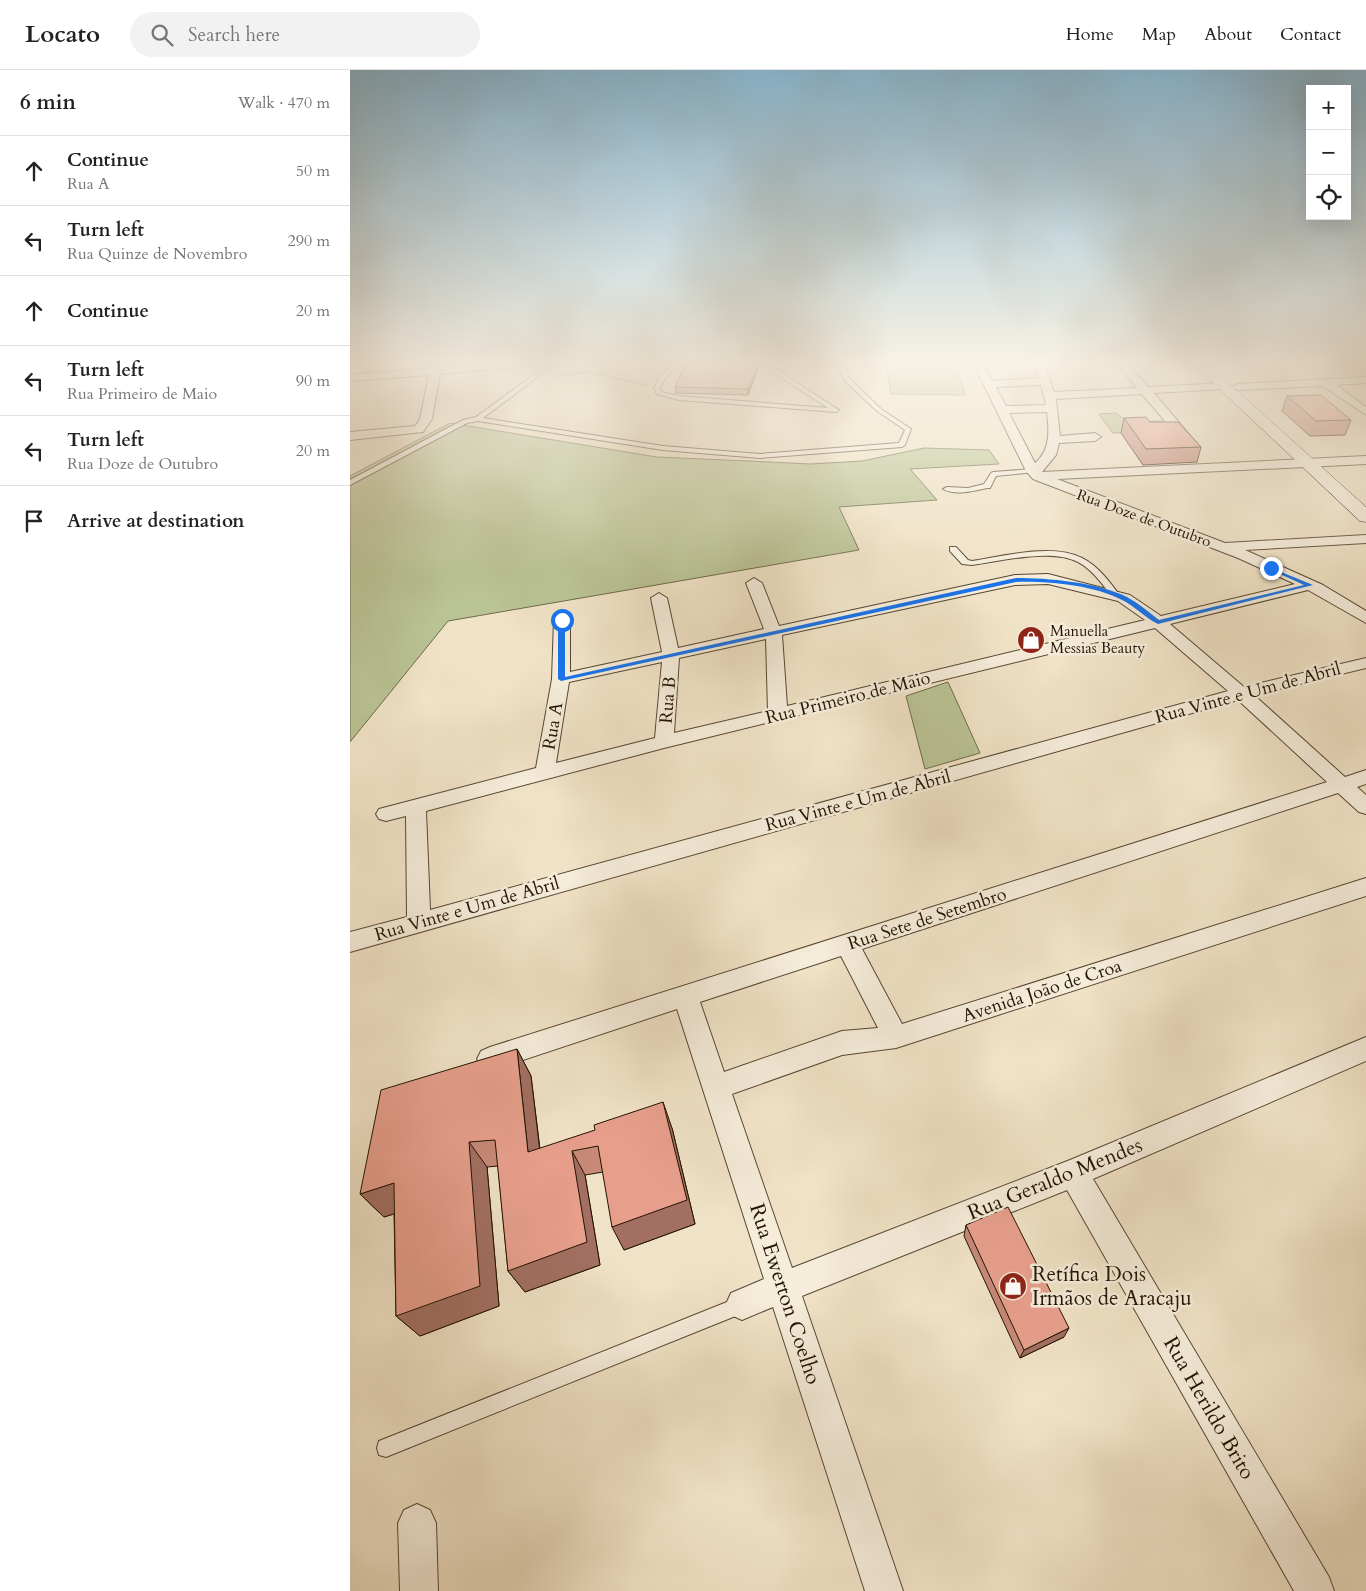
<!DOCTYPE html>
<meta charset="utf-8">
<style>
:root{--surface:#fff;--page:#f2f2f2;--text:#222;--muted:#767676;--line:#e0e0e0}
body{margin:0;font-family:Cardo,serif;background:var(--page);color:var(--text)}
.controls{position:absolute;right:15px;top:15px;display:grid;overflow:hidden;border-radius:0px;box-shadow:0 5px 20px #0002}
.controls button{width:45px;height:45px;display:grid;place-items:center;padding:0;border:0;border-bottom:1px solid var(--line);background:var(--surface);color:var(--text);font:25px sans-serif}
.stop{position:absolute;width:15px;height:15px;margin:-11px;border:4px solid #1a73e8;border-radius:50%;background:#fff}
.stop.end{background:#1a73e8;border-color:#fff;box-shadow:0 1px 5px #0008}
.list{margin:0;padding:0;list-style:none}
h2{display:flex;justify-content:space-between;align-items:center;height:65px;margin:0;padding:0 20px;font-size:21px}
h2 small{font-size:16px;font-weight:400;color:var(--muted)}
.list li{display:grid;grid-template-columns:32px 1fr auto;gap:15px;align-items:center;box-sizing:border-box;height:70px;padding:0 20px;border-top:1px solid var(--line)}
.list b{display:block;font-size:19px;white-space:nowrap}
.list p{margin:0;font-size:16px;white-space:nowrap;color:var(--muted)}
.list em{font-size:16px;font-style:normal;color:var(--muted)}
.icon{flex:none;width:28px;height:28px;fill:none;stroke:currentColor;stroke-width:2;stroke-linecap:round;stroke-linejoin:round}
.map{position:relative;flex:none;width:1016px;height:1521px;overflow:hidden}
header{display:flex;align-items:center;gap:30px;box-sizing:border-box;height:70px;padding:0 25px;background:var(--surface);border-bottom:1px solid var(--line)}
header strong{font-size:24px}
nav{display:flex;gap:28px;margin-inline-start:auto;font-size:18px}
.search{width:350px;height:45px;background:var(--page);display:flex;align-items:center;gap:12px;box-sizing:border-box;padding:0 18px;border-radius:28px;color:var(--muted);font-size:19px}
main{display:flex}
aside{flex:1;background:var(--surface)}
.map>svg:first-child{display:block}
</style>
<header>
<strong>Locato</strong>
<div class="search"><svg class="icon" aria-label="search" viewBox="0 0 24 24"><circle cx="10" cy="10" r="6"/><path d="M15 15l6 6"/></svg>Search here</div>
<nav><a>Home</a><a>Map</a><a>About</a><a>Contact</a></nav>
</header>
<main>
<aside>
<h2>6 min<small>Walk · 470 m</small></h2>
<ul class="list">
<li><svg class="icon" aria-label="ahead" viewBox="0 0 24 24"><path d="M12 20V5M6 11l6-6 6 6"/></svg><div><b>Continue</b><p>Rua A</p></div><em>50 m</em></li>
<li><svg class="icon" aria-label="left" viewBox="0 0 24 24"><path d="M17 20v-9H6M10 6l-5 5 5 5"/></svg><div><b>Turn left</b><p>Rua Quinze de Novembro</p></div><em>290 m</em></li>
<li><svg class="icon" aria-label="ahead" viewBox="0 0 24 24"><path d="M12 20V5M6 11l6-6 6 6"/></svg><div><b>Continue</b></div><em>20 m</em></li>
<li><svg class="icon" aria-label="left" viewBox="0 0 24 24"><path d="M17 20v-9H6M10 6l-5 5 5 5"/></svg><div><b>Turn left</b><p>Rua Primeiro de Maio</p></div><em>90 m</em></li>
<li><svg class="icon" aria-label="left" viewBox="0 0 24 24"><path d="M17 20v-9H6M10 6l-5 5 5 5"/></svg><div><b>Turn left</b><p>Rua Doze de Outubro</p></div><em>20 m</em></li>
<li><svg class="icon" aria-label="arrive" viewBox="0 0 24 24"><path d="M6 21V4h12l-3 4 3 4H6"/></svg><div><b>Arrive at destination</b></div></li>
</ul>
</aside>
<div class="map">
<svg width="1016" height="1521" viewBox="0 0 1016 1521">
<rect width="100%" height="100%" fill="#f0e2c6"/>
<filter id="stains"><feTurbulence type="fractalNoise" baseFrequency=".004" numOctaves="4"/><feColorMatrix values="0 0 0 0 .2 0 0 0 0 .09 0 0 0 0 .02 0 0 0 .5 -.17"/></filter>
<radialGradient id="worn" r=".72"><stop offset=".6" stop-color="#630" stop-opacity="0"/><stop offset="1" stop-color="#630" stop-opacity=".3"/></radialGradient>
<path fill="#bac394" stroke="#6e6b4a" d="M536 291H605L615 325 541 324Z
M766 343 777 352 812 351 819 361 763 363 749 344Z
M100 353 307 387 399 391 460 394 512 391 574 378 639 380 649 394 560 399 587 430 489 437 509 480 98 551 0 672V406Z
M598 612 630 683 575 699 556 626Z"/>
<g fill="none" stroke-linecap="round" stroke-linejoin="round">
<g stroke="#564732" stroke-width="2">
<path id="service" d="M203 291H209L133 348 313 376 410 384 549 373 555 360 527 341 495 311 486 291H491L500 309 531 339 561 359 555 375 552 377 410 388 313 380 128 351 117 353 0 415V410L113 350 126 347Z
M324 291H330L313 311 310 319 311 322 329 326 478 338 411 294 413 291 489 340 486 342 329 330 307 324 304 319 308 310Z
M683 399 686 401 685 402 646 406 640 418H637C624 421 605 426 593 419L597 417 618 418 634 414 641 403 643 402Z
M600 477H606L618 490 622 491C653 486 703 473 732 488 748 496 760 512 770 526L769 528H763C753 515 743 500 728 492 702 478 651 491 622 495L612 494 600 481Z
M392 1226 398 1229 401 1235 398 1241 36 1387 29 1385 27 1378 29 1371Z"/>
</g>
<g stroke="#564732" stroke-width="2">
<path id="minor" d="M82 291H92L91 297 179 291 168 297 90 304 82 349 73 362 0 370V362L65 356 70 349 79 305 0 311V305L80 298Z
M622 291H632L642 311 689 308 683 291H693L704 322 787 318 765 291H775L798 317 875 313 881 316 875 319 804 323 848 375 842 379 838 378 792 324 706 329 710 366 745 363 751 367 745 371 709 373 706 385 692 402 1016 386V394L707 409 875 473 1016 465V473L895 480 973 515 1016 541V553L958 520 820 554 894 617 1016 588V598L904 625 995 707 1016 700V714L1007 717 1016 725V744L1009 742 988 723 512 879 552 954 1016 808V826L546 978 492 985 382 1024 442 1198 720 1090 1016 967V991L743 1109 979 1507 984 1521H944L717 1120 452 1226 553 1521H515L423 1237 392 1250 381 1245 376 1234 381 1223 414 1209 327 939 140 1001 131 997 127 989 131 981 140 977 977 712 888 630 0 882V862L57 847 56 746 36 751 29 749 26 744 29 739 186 698 202 609 204 550 206 547H218L220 550V602L312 582 301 528 309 523 317 528 328 578 414 559 396 513 404 508 412 513 429 556 665 505 698 504 780 525 811 546 945 514 888 488 683 409 676 401ZM691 315 696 335 656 336 646 317ZM697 342C699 360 701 380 685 393L659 343ZM698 514 768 531 795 550 437 636 432 565 665 515ZM805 558 878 621 80 840 76 741 314 678ZM416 569 418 641 324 663 329 588ZM312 592 305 668 206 693 219 612ZM491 886 528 958 492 961 374 1002 350 932Z
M923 291H1013L1008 294 937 296Z
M1016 307V313L986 315 1016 337V345L973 316 888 320 882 317 888 314Z
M67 1434 80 1440 86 1453 88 1521H50L48 1453 54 1440Z"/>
</g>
<g stroke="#221300" stroke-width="1">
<path id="secondary" d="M840 291H854L1016 437V452L1010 451Z"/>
</g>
<path stroke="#221300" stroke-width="2" stroke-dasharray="0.5 1" stroke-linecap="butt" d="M205 306 239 302 297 315"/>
<use href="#service" fill="#f5ecda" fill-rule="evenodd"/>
<use href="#minor" fill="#f5ecda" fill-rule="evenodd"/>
<use href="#secondary" fill="#f5ecda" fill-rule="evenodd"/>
</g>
<path fill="#c78978" stroke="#221300" d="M337 291H411L398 325 326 323 325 317Z
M937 326 1001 350 995 365 960 366 932 341Z
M774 348 800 352 851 377 847 392 793 395 771 363Z
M167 979 181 1006 190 1079 322 1058 345 1154 274 1180 253 1102 235 1105 250 1195 175 1222 158 1201 148 1096 137 1097 149 1236 70 1266 46 1246 44 1144 34 1147 10 1124Z
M616 1155 714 1267 670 1288 614 1166Z"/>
<path fill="#a26f62" stroke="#221300" d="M409 291H411L398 325V319Z
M167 979 181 1006 193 1107 178 1082Z
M313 1032 322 1058 345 1154 274 1180 262 1157Z
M119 1072 137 1097 149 1236 70 1266 46 1246Z
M222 1081 235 1105 250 1195 175 1222 158 1201Z
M44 1113 66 1137 34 1147 10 1124Z
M719 1258 714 1267 670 1288 674 1280Z"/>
<path fill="#e79f8c" stroke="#221300" d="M337 291H409L398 319 325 317Z
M971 325 1001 350 966 351 937 326Z
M796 347 800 352H828L851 377 796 379 774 348Z
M167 979 178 1082 245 1060 244 1055 313 1032 337 1130 262 1157 248 1076 222 1081 237 1172 158 1201 145 1070 119 1072 130 1216 46 1246 44 1113 10 1124 31 1020Z
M658 1137 719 1258 674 1280 616 1155Z"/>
<linearGradient id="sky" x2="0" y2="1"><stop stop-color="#89b8d3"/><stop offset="0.58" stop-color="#f8f2e5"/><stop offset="1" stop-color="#f8f2e5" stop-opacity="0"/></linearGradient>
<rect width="1016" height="503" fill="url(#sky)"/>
<path fill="#1a73e8" d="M919 497 963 515 808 554C795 548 785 536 772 530 743 515 698 511 666 512L211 611 208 609V550L212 548 215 550V607L666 508C698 508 747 512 777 527 788 533 799 542 809 550L954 515 919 499Z"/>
<defs>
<g id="shop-disc" transform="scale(1.4375)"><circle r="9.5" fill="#8f2418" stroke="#f5ecda"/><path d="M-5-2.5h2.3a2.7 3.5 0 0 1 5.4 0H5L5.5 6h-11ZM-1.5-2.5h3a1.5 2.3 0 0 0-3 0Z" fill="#fff"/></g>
</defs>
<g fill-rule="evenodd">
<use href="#shop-disc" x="681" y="570"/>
<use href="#shop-disc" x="663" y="1216"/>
</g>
<g text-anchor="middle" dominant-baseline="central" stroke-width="5" stroke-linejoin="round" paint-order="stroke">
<g font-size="15" fill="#221300" stroke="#f5ecda">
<text transform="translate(794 448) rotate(20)">Rua Doze de Outubro</text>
</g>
<g font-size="15" fill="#221300" stroke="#f5ecda" text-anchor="start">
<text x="700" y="561">Manuella<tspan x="700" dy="17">Messias Beauty</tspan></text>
</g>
<g font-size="18" fill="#221300" stroke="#f5ecda">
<text transform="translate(898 623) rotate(-15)">Rua Vinte e Um de Abril</text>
<text transform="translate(498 628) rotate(-14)">Rua Primeiro de Maio</text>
<text transform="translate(318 630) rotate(-85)">Rua B</text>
<text transform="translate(203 656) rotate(-80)">Rua A</text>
<text transform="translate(508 731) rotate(-15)">Rua Vinte e Um de Abril</text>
<text transform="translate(117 839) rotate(-16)">Rua Vinte e Um de Abril</text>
<text transform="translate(577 849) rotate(-18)">Rua Sete de Setembro</text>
<text transform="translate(692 921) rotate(-18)">Avenida João de Croa</text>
</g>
<g font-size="21" fill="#221300" stroke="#f5ecda">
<text transform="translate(705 1109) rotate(-22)">Rua Geraldo Mendes</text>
<text transform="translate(435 1224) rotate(72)">Rua Ewerton Coelho</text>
<text transform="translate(859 1338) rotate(60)">Rua Herildo Brito</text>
</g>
<g font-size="21" fill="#221300" stroke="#f5ecda" text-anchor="start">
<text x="682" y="1204">Retífica Dois<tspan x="682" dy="24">Irmãos de Aracaju</tspan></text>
</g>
</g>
<rect width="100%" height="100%" filter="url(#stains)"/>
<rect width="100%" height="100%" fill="url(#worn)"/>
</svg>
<div class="controls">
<button>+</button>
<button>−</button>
<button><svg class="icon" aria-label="locate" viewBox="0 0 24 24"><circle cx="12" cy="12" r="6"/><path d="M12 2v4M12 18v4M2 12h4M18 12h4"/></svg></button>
</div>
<div class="stop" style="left:212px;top:550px"></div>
<div class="stop end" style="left:921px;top:498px"></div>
</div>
</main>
